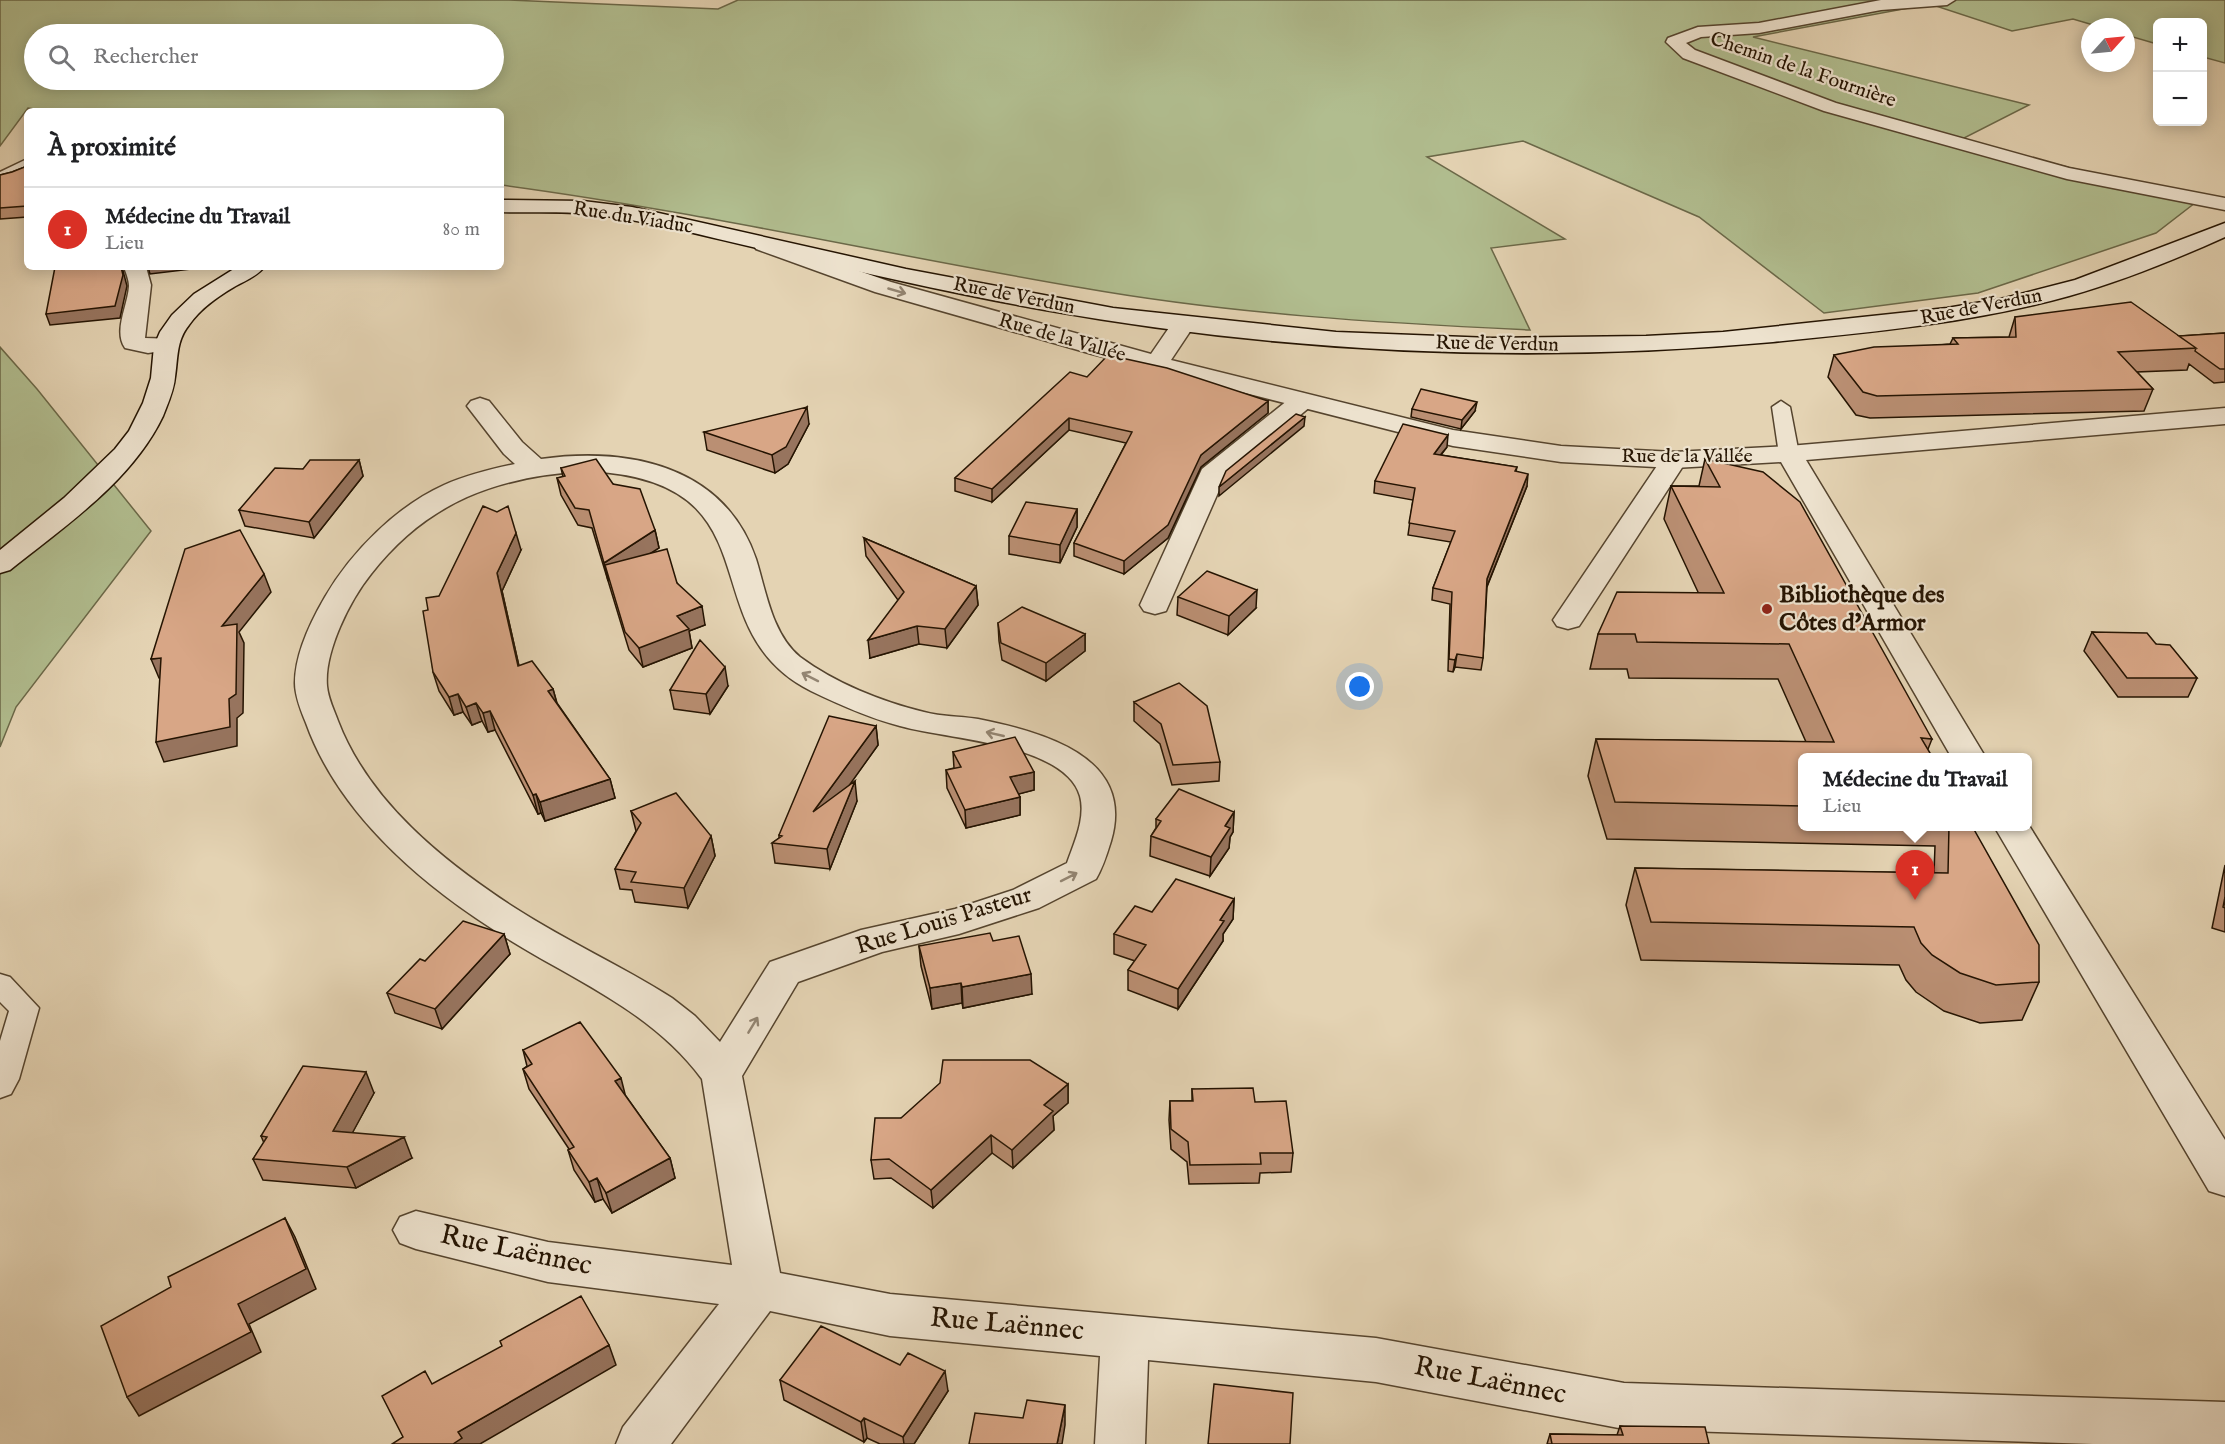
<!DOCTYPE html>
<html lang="fr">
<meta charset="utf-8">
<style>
:root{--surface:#fff;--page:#f6f6f6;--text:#202124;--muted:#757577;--line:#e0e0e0;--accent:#d93025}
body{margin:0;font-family:"IM FELL English",serif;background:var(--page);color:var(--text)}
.controls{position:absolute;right:18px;top:18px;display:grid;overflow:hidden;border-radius:9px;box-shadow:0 3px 15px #0003}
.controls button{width:54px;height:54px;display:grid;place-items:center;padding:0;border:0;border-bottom:2px solid var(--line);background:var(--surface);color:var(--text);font:30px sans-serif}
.compass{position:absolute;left:2081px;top:18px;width:54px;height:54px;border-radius:50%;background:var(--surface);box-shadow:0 3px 15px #0003;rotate:63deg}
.you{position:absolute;left:1360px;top:687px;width:21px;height:21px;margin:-15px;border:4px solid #fff;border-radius:50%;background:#1a73e8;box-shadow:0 0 0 9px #1a73e833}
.badge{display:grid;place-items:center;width:39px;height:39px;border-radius:50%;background:var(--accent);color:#fff;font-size:20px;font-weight:700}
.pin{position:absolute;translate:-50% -50px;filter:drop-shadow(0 2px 3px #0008)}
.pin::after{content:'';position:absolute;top:32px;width:21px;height:18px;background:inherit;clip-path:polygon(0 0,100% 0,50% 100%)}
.popup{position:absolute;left:1798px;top:753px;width:234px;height:78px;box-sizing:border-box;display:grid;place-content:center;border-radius:9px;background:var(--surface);filter:drop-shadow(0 2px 4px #0005);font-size:20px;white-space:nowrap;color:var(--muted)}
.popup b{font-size:22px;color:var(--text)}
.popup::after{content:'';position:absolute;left:50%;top:100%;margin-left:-12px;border:12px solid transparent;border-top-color:var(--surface)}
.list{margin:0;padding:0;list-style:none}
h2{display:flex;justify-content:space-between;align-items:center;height:78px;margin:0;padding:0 24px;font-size:26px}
h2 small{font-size:20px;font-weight:400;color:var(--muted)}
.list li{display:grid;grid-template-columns:39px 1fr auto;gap:18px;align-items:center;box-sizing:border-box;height:84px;padding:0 24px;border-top:2px solid var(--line)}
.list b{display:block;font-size:22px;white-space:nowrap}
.list p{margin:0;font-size:20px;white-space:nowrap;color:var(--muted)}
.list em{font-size:20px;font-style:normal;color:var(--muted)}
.icon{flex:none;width:33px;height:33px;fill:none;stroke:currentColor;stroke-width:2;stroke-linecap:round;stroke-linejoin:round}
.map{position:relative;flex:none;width:2225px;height:1444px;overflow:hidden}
.search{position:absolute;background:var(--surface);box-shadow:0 3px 15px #0003;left:24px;top:24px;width:480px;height:66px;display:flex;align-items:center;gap:15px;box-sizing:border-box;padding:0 21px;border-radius:33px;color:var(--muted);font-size:22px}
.panel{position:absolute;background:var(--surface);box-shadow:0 3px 15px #0003;left:24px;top:108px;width:480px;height:162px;border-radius:9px}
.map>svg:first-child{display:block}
</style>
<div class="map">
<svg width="2225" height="1444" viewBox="0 0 2225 1444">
<rect width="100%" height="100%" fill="#e4d3b3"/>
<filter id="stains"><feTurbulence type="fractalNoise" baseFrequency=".00333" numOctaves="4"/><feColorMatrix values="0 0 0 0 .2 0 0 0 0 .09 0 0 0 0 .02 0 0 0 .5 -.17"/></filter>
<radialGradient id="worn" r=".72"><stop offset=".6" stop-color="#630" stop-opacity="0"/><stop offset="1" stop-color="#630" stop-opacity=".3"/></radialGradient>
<path fill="#b1bd8f" stroke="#6b6848" stroke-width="1.5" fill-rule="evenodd" d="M0 0H509L718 9 738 0H2225V63L2203 57 2202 22H2158L2157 44 2126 35V27H2100L2073 19 2012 31 1930 4 1753 37 2029 105 1960 140 2099 175 2204 196 2156 233 1978 293 1824 313 1699 217 1523 141 1427 157 1565 239 1491 248 1530 330C1380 323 1231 314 1083 288 888 255 696 211 501 185V111H49L28 108 0 146ZM34 34H494V80H34Z
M0 347 37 389 151 531 16 707 0 747Z"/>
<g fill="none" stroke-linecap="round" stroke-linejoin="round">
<g stroke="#55442e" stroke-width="3">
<path id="service" d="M1781 401 1790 407 1799 454 1789 460 1779 454 1772 407Z
M0 974 10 977 39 1008 19 1079 11 1094 0 1098V1041L9 1011 0 1002Z"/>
</g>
<g stroke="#55442e" stroke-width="3">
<path id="minor" d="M1881 0H1955L1947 5 1881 10 1759 33 1701 37 1686 43 1695 50 1836 103 2069 168 2225 198V210L2067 179 1824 111 1683 58 1666 42 1668 38 1698 27 1759 23Z
M27 159V174L15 181 0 184V172Z
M124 267H146L151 285 145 338 175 339 179 344 175 349 148 353 125 348C113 331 128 305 129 286 129 280 126 273 124 267Z
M1302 393 1311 396 1315 401 1311 406 1224 479 1166 611 1155 614 1144 611 1140 605 1202 469 1293 396Z
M480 398 489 401 522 442 541 459C628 447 724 465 756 559 766 591 772 634 800 657 835 683 882 702 924 712 942 717 960 716 978 719 1042 732 1136 756 1111 841 1107 854 1103 867 1096 879L1039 908 959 934 882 952 798 982 742 1076 780 1273 890 1294 1376 1338 1624 1383 2225 1402V1444H2093L1624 1429 1376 1382 1148 1360 1145 1444H1095L1100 1356 890 1336 770 1311 671 1444H616L623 1427 719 1304 548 1282 416 1249 400 1243 393 1230 400 1217 416 1211 548 1242 732 1265 702 1079C648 1006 564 977 491 928 415 879 337 810 306 723 301 711 295 696 295 683 295 654 311 621 325 597 351 552 397 506 444 485 467 475 491 469 515 464L504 454 467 406 471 401ZM588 471C783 481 686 628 811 691 840 705 869 718 900 726 944 739 1065 743 1080 796 1086 818 1074 843 1067 863L1013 890 955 909 861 930 770 962 720 1042 695 1016 672 998C622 966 566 941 515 908 444 862 369 802 338 721 334 710 328 698 327 686 324 652 350 600 371 574 428 501 498 476 588 471Z
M1674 452 1683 454 1687 460 1583 620 1579 626 1568 629 1557 626 1553 620 1665 454Z"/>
</g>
<g stroke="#55442e" stroke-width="3">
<path id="tertiary" d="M764 238 891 282 1151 354 1175 319H1191L1195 324 1171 360 1453 430 1561 446 1674 452 1789 446 2225 408V424L1806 460 1986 758H1952L1781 462 1674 468 1561 462 1453 446 1092 354 875 292 756 249 753 244 756 239Z
M2028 824 2225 1140V1196L2209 1191 1994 826H2028Z"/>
</g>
<g stroke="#251402" stroke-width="3">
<path id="secondary" d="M501 200 583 201 632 207 906 269 1113 308 1336 332 1491 338 1646 336 1723 332 1947 308 2005 298 2075 280 2225 223V237C2174 260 2122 281 2069 296 1972 323 1873 332 1773 342 1531 364 1285 353 1045 310 950 293 856 271 761 249 704 236 647 220 589 214 560 211 530 213 501 212Z
M237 267H264C258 276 244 281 234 287 217 297 200 309 189 325 176 341 178 358 175 377 174 390 168 403 163 416 132 481 65 526 10 570L0 573V550L64 498 115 449 129 431 143 403 151 378 154 346 160 332 172 315 194 294Z"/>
</g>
<use href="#service" fill="#ede2ce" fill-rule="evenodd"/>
<use href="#minor" fill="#ede2ce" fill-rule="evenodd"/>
<use href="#tertiary" fill="#ede2ce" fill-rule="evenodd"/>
<use href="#secondary" fill="#ede2ce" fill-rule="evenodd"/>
</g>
<path fill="#ba8f73" stroke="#251402" stroke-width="1.5" d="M27 166V217L0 219V175L12 172Z
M2015 317 2179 336 2225 333V382L2214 383 2189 364 2187 370 2137 372 2153 389 2144 411 1870 418 1856 415 1828 377 1834 355 1950 344 1953 338 2009 337Z
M1087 377 1268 401V413L1201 467 1168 538 1124 574 1074 556V543L1126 443 1069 430 992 502 955 491V478Z
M1412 409 1475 411 1461 429 1411 417Z
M809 424 788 464 775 473 707 450 704 432Z
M1447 447 1441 455 1517 467 1516 471 1527 486 1487 587 1483 658 1481 670 1455 667 1453 672 1448 671 1450 604 1432 600 1433 588 1451 542 1408 535 1413 500 1374 493 1375 481Z
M1705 459 1932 739 1928 749 1803 758V826H1972L2039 982 2022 1020 1980 1023 1944 1011 1916 992 1906 980 1899 965 1641 960 1626 905 1635 868 1934 873 1935 846 1607 839 1588 776 1596 739 1806 742 1778 679 1629 678 1627 669H1590L1598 634 1698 592 1664 519 1671 486H1699Z
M359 460 363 476 314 538 245 526 239 510 303 469Z
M561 468 613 484 655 530 659 548 649 554 677 583 705 625 689 631 692 648 643 667 629 650 592 528 578 525 561 495 557 478 563 477Z
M1077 509V527L1060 563 1009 554V536Z
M864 538 976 586 978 605 947 648 919 644 870 658 898 600 866 556Z
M521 550 502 591 519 666 553 689 557 703 610 779 615 798 545 821 541 813 538 814 495 730 488 732 482 721 472 725 463 712 454 715 439 691 433 672 428 610 439 596Z
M1178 597 1256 608 1228 635 1177 615Z
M998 623 1085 634V651L1046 681 1002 660 999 641Z
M2092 632 2156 644 2197 678 2188 697H2118L2084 651Z
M728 686 710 714 674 709 670 690Z
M1134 702 1220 762 1219 781 1172 785 1160 744 1134 721Z
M876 726 878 745 849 785 857 801 830 869 775 863 772 843 779 838V835Z
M953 752 1034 772V790L1018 794 1020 797V815L966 828 947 788 946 770 954 768Z
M631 811 711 836 715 856 688 908 635 902 632 890 620 889 615 869 636 831Z
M1234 812 1233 832 1230 837 1229 848 1210 876 1150 856 1151 836 1156 828V819Z
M2225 865V932L2212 928Z
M1234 899 1233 919 1223 934V941L1178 1009 1128 990V970L1135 961 1114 954V934L1152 912Z
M504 934 510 954 442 1029 395 1013 387 993 425 961Z
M993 941 1032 994 963 1008 962 1003 932 1009 921 966 919 946Z
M523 1050 626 1096 670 1158 675 1178 612 1213 603 1199 595 1202 574 1170 568 1150 569 1149 529 1089 523 1069 527 1066Z
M1068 1084V1103L1053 1116 1054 1130 1013 1168 992 1153 933 1208 891 1178 874 1179 871 1160 901 1118Z
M1192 1089 1255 1102 1293 1153 1291 1172 1260 1173 1259 1183 1189 1184 1187 1162 1171 1149 1169 1120 1170 1101H1192Z
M374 1093 352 1133 412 1158 356 1188 263 1180 253 1159 264 1143 261 1136Z
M780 1380 948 1391 914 1444H880L867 1438 864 1442 784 1400Z
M1620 1426 1709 1444H1547L1550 1434 1617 1435Z"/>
<path fill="#97745e" stroke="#251402" stroke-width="1.5" d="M121 267H122L127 286 120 318 50 325 46 314Z
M148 267H208L150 274Z
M1268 401V413L1201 467 1168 538 1124 574V561L1201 455Z
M1477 402 1475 411 1461 429 1462 420Z
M807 407 809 424 788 464 775 473 772 455Z
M1305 417 1304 426 1219 496V487Z
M1069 418V430L992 502V489Z
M1448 435 1447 447 1432 465 1434 454Z
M359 460 363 476 314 538 309 522Z
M1528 474 1527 486 1485 591 1487 579Z
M1077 509V527L1060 563V545Z
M655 530 659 548 609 580 605 565 608 581 604 563Z
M516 533 521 550 502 591 523 684 497 573Z
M264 574 271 592 239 632 244 643 243 713 237 718V746L164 762 156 742 222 626Z
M976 586 978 605 947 648 945 629Z
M1257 590 1256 608 1228 635 1229 616Z
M702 606 705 625 689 631 692 648 643 667 639 648 677 616Z
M917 626 919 644 870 658 868 640Z
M1085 634V651L1046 681V663Z
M1457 654 1455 667 1453 672 1455 660Z
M161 658 168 676 159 678 151 659Z
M725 667 728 686 710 714 706 694Z
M553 689 558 708 548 691Z
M458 694 463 712 454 715 449 697Z
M476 703 482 721 472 725 466 707Z
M490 711 495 730 488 732 483 713Z
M876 726 878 745 816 832 813 812Z
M1034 772V790L1011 796 1010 777Z
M610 779 615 798 545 821 540 802Z
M855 781 857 801 830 869 827 849Z
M536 794 541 813 538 814 533 795Z
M1020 797V815L966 828 965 810Z
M1234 812 1233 832 1230 837 1229 848 1210 876 1211 857 1225 826Z
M711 836 715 856 688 908 684 888Z
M1234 899 1233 919 1223 934V941L1178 1009V989L1220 920Z
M504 934 510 954 442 1029 435 1009Z
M1031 974 1032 994 963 1008 962 987Z
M961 983 962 1003 932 1009 930 988Z
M366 1072 374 1093 342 1152 333 1131Z
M621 1078 626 1098 615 1081Z
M1068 1084V1103L1053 1116 1054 1130 1013 1168 1012 1150 1044 1105Z
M991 1135 992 1153 933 1208 931 1190Z
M404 1137 412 1158 356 1188 347 1167Z
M670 1158 675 1178 612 1213 606 1193Z
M597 1178 603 1199 595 1202 589 1182Z
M285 1218 295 1237 316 1289 249 1324 261 1352 139 1416 127 1397 238 1304Z
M609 1345 616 1365 480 1444H453L458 1432Z
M945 1371 948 1391 914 1444H904L903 1437Z
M1065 1405V1425L1062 1444H1057Z
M864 1418 867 1438 864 1442 861 1422Z"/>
<path fill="#d8a686" stroke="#251402" stroke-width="1.5" d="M27 166V206L0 208V175L12 172Z
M55 267H121L123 275 115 306 46 314Z
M2131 302 2196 348 2118 352 2153 389 1877 396 1863 392 1834 355 1874 347 1958 344 1953 338 2016 337 2015 317Z
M2225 333V369H2220L2195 351 2196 348 2179 336Z
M1108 355 1167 368 1268 401 1201 455 1168 525 1124 561 1074 543 1132 432 1069 418 992 489 955 478 1070 372 1087 377Z
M1421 389 1477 402 1462 420 1412 409Z
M807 407 786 447 772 455 704 432Z
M1296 414 1305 417 1219 487 1226 471Z
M1403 424 1448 435 1434 454 1517 467 1515 471 1528 474 1487 579 1483 658 1457 654 1455 660 1449 659 1452 592 1433 588 1455 531 1409 523 1415 488 1375 481Z
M596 459 613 484 640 489 655 530 604 563 589 510 575 508 557 478 565 476 561 468Z
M1705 459 1763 472 1800 502 1932 739 1921 738 1933 758H1803V806L1615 802 1596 739 1834 742 1789 644 1637 642 1635 634H1598L1617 592 1724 593 1671 486 1720 487Z
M310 460H359L309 522 239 510 275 468 303 469Z
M1026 502 1077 509 1060 545 1009 536Z
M483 506 497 512 508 506 516 533 497 573 518 666 532 661 553 689 548 691 610 779 540 802 536 794 533 795 490 711 483 713 476 703 466 707 458 694 449 697 433 672 423 611 428 610 426 598 439 596Z
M240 530 264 574 222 626 237 624 236 694 229 699 230 727 156 742 161 658 151 659 185 549Z
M864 538 976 586 945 629 917 626 868 640 904 592Z
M667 549 677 583 702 606 677 616 689 629 639 648 625 632 605 565Z
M1207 571 1257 590 1229 616 1178 597Z
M1022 607 1085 634 1046 663 1001 643 998 623Z
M2092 632 2147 633 2156 644 2170 645 2197 678H2127Z
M700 640 725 667 706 694 670 690Z
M1179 683 1207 706 1220 762 1173 765 1161 724 1134 702Z
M829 716 876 726 813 812 855 781 827 849 772 843 782 836 779 835Z
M1015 737 1034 772 1010 777 1020 797 965 810 946 770 961 767 953 752Z
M1179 789 1234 812 1225 826 1230 828 1211 857 1151 836 1161 821 1156 819Z
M676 793 711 836 684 888 631 882 636 872 615 869 641 823 631 811Z
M1949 826H1972L2039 945V982L1996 985 1960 973 1932 955 1921 943 1914 927 1651 922 1635 868 1948 873Z
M1176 879 1234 899 1220 920 1224 921 1178 989 1128 970 1146 945 1114 934 1135 906 1152 912Z
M2225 897V908L2223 907Z
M463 921 504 934 435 1009 387 993 420 959 425 961Z
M990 933 993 941 1019 936 1031 974 962 987 961 983 930 988 919 946Z
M580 1022 621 1078 615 1081 670 1158 606 1193 597 1178 589 1182 568 1150 574 1147 523 1069 532 1064 523 1050Z
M943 1060H1030L1068 1084 1044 1105 1053 1111 1012 1150 991 1135 931 1190 889 1159 871 1160 875 1118H901L940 1083Z
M303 1066 366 1072 333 1131 404 1137 347 1167 253 1159 267 1137 261 1136Z
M1253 1088 1255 1102 1286 1101 1293 1153H1260L1261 1164 1190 1165 1188 1142 1171 1129 1170 1101H1193L1192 1089Z
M285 1218 306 1269 238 1304 251 1332 127 1397 101 1326 171 1287 168 1277Z
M581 1296 609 1345 458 1432 462 1438 453 1444H392L403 1437 382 1396 425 1371 432 1384 502 1346 500 1341Z
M821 1326 900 1365 908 1353 945 1371 903 1437 864 1418 861 1422 780 1380Z
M1214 1384 1293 1393 1290 1444H1208Z
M1027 1400 1065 1405 1057 1444H969L975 1413 1023 1418Z
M1620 1426 1705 1427 1709 1444H1552L1550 1434 1623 1435Z"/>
<defs><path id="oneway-shaft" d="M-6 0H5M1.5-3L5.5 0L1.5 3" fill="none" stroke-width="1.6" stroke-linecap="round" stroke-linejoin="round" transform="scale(1.5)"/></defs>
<g stroke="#938572">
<use href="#oneway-shaft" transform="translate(897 291) rotate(16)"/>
<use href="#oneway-shaft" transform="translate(810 677) rotate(-153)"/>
<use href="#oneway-shaft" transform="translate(995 734) rotate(-167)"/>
<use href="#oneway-shaft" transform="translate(1069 877) rotate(-27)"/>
<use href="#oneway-shaft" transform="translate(753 1025) rotate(-59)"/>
</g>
<circle fill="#8f2418" stroke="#ede2ce" stroke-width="2" cx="1767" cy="609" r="6"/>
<g text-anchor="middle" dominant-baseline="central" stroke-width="4.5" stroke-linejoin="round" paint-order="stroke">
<g font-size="20" fill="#251402" stroke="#ede2ce">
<text transform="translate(1803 70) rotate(19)">Chemin de la Fournière</text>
<text transform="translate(633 218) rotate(9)">Rue du Viaduc</text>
<text transform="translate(1014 296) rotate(11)">Rue de Verdun</text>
<text transform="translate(1981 307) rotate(-11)">Rue de Verdun</text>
<text transform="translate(1062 338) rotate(16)">Rue de la Vallée</text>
<text transform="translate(1497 344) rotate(1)">Rue de Verdun</text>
<text x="1687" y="456">Rue de la Vallée</text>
</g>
<g font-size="24" font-weight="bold" fill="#251402" stroke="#ede2ce" text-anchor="start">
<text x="1779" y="595">Bibliothèque des<tspan x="1779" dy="28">Côtes d'Armor</tspan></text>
</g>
<g font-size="24" fill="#251402" stroke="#ede2ce">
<text transform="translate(944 921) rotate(-17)">Rue Louis Pasteur</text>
</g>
<g font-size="28" fill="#251402" stroke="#ede2ce">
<text transform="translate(516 1251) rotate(12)">Rue Laënnec</text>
<text transform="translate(1007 1325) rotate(5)">Rue Laënnec</text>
<text transform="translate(1490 1381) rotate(11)">Rue Laënnec</text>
</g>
</g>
<rect width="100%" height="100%" filter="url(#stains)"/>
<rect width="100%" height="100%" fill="url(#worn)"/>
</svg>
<div class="controls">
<button>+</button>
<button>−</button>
</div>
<svg class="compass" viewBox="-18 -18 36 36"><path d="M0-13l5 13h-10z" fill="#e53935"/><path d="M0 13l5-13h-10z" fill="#757577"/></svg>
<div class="you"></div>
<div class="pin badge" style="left:1915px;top:900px">1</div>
<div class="popup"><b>Médecine du Travail</b>Lieu</div>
<div class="search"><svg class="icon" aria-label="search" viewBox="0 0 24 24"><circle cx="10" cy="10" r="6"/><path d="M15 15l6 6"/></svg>Rechercher</div>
<section class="panel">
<h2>À proximité<small></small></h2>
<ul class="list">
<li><span class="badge">1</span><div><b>Médecine du Travail</b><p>Lieu</p></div><em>80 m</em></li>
</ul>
</section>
</div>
